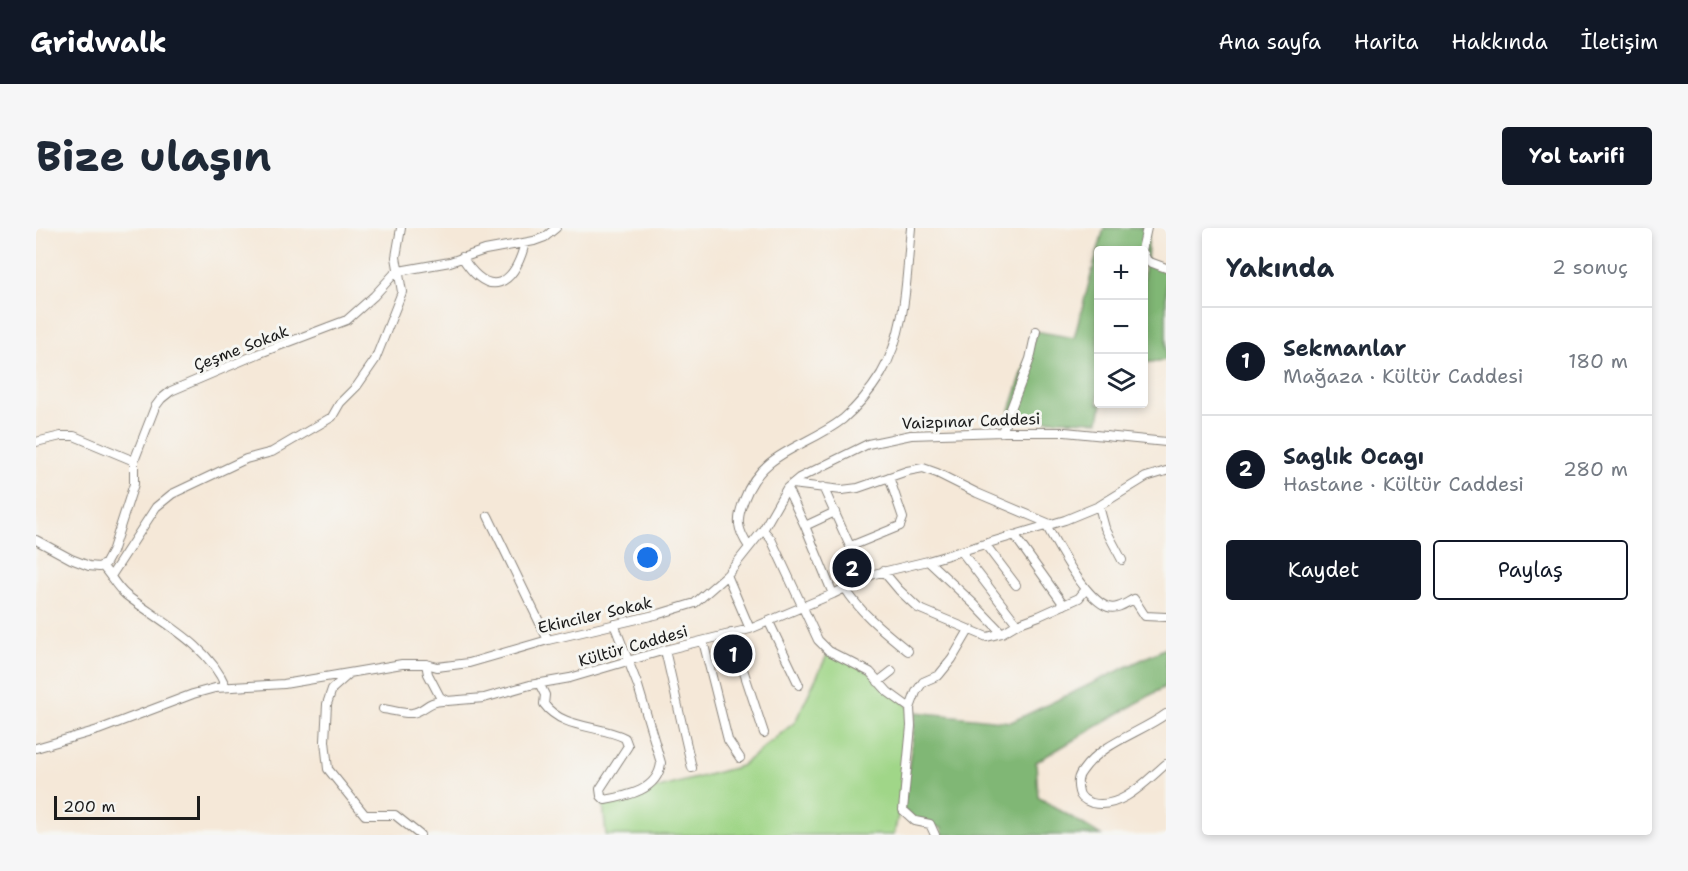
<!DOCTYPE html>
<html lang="tr">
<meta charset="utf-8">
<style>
:root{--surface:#fff;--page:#f6f6f7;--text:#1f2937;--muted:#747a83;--line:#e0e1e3;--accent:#111827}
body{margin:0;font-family:"Shantell Sans",sans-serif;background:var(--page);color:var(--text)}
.controls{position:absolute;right:18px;top:18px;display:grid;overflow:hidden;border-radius:6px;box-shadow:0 3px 9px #0003}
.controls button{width:54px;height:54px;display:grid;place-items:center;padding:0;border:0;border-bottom:2px solid var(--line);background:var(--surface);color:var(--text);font:30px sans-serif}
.scale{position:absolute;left:18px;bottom:15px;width:146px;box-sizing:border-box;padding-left:6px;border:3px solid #1c1c1c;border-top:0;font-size:16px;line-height:21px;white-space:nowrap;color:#1c1c1c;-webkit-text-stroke:4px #f6f6f2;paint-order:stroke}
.you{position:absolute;left:612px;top:330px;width:21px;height:21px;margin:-15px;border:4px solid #fff;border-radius:50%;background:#1a73e8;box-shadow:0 0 0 9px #1a73e833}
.badge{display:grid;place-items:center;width:39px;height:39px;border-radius:50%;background:var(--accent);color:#fff;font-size:20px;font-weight:700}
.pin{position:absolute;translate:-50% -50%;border:3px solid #fff;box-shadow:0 2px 6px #0006}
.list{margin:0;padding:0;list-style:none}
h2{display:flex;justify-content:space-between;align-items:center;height:78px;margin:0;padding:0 24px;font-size:26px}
h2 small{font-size:20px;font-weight:400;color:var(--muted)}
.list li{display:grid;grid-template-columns:39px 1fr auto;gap:18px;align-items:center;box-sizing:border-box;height:108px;padding:0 24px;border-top:2px solid var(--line)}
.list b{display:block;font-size:22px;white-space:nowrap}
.list p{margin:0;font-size:20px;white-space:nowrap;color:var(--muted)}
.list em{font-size:20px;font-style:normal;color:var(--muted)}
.actions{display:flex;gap:12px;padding:18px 24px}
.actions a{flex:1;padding:14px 0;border:2px solid var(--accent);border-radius:6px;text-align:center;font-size:21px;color:var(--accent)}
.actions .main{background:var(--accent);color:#fff}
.icon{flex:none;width:33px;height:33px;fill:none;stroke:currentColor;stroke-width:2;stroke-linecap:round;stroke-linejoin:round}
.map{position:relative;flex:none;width:1130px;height:607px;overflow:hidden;border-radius:6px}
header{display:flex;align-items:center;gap:36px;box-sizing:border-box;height:84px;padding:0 30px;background:var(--accent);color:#fff}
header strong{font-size:28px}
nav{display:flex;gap:33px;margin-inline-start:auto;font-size:21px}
.intro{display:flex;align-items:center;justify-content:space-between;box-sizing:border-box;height:144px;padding:0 36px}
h1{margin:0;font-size:42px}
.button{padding:15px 27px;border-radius:6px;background:var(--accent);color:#fff;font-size:21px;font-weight:700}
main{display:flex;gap:36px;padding:0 36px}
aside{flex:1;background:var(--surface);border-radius:6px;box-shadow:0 3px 9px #0003}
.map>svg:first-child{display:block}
</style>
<header>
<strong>Gridwalk</strong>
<nav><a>Ana sayfa</a><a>Harita</a><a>Hakkında</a><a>İletişim</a></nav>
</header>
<div class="intro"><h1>Bize ulaşın</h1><a class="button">Yol tarifi</a></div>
<main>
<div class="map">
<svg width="1130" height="607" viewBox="0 0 1130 607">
<rect width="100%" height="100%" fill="#f6f6f2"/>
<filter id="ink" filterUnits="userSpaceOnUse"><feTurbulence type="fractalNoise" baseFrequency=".0167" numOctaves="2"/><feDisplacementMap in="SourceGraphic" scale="12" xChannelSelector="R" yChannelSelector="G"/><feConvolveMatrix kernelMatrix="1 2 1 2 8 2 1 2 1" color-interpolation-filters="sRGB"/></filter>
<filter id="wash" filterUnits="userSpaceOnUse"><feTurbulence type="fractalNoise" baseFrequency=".008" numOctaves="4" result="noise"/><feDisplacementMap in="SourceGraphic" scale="24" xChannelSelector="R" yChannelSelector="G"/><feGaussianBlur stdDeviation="1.35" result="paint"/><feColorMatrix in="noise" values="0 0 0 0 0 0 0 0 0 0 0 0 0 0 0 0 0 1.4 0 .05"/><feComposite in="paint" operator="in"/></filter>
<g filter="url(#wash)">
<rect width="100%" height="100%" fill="#f5e8d8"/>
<path fill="#a0d688" stroke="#5e7952" stroke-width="1.5" d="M793 423 834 444 874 480 863 583 858 607H570L567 575 705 538 759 494Z"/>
<path fill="#80b774" stroke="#4e6a48" stroke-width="1.5" d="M1068 0H1113L1111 33 1130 39V132L1108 135V22H1062V176H1066L1063 193 971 191 1000 103 1038 110Z
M1130 420V458L1000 534 1002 569 1065 607H906V600L885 595 867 582 880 484 975 494Z"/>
</g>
<g filter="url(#ink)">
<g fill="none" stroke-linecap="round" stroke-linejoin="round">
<g stroke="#88827a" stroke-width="10">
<path id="minor" d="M1106 22 1111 0
M1108 26 1111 33 1130 40
M426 29C454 73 478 57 489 15
M966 204 994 131 1000 103
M0 214 25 208H38L98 233
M756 256 806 262 822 260 871 243 887 240 901 245 941 265 1014 296
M787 259 829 351
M751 260 769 298 797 366
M1063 278 1069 300 1086 332
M452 288 512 412
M1010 297C1022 318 1049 371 1072 379 1081 382 1090 375 1098 371L1109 388 1130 389
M769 298 799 284
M727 302 735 311 782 412 793 423 834 444 852 464 874 480 875 498 867 582 879 593 894 596 899 607
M978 307 1028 377
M0 312 35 331 53 338 63 339 70 335 76 324 98 256V233L119 179 125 171 135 163 224 125 311 92 338 68 358 46 363 43 414 34 449 22 498 13 509 9 520 0
M949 316 980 357
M815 318 864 298 867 290 853 249
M713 319C701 301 700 292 708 272 726 222 770 220 807 191 822 178 835 162 845 146 871 102 870 49 875 0
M925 323 981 396
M892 333 939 377 966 405
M66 338C75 347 80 359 90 367 125 394 172 416 190 459
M847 343 863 362 882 380 951 409 966 405 981 396 1003 388 1043 370 1050 361
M691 347 714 401
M75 348 120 279 136 266 210 231 236 224 296 189 304 175 321 158 339 132 366 64 360 29 365 0
M809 360C825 386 849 404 872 423
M733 394 763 457
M695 405 728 505
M667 413 692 512 704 530
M629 422 656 540
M390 436 392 446 404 469 411 473 448 470 494 457 534 450 629 422 714 401 797 366 838 346 892 333 1029 292 1063 278 1110 249 1130 243
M314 445 296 461 291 476 289 513 292 541 329 587H359L384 607
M842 454 856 443
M503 455 509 467 508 476C526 501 563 497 589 510L592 518 564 561 565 568 569 572C592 568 622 562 625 535L602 458 578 396
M874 480 880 464 887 454 903 447 916 431 933 402
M347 481C356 482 367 486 376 485 389 483 391 473 407 473
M1130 486C1104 505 1066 515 1047 542 1041 549 1041 555 1043 564 1044 570 1050 573 1056 575 1085 582 1110 553 1130 536
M0 520 62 502 157 466 179 460 248 456 366 436H390L401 439 433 435 512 412 623 386 659 375 691 347 727 302 751 260 763 250 832 216 875 207 966 204H1029L1130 214"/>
</g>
<use href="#minor" stroke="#fff" stroke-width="8"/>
</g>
</g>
<g text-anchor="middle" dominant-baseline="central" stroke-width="6" stroke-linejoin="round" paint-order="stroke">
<g font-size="16" fill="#1c1c1c" stroke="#f6f6f2">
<text transform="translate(205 120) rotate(-21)">Çeşme Sokak</text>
<text transform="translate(935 193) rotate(-2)">Vaizpınar Caddesi</text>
<text transform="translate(559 387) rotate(-13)">Ekinciler Sokak</text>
<text transform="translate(597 418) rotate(-16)">Kültür Caddesi</text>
</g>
</g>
</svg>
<div class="controls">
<button>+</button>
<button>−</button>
<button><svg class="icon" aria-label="layers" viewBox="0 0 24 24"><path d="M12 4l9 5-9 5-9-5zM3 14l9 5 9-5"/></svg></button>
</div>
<div class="scale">200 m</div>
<div class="you"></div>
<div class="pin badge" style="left:697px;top:426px">1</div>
<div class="pin badge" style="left:816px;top:340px">2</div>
</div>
<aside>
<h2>Yakında<small>2 sonuç</small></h2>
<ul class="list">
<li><span class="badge">1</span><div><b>Sekmanlar</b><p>Mağaza · Kültür Caddesi</p></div><em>180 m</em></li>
<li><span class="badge">2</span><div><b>Saglık Ocagı</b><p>Hastane · Kültür Caddesi</p></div><em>280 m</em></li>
</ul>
<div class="actions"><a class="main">Kaydet</a><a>Paylaş</a></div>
</aside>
</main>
